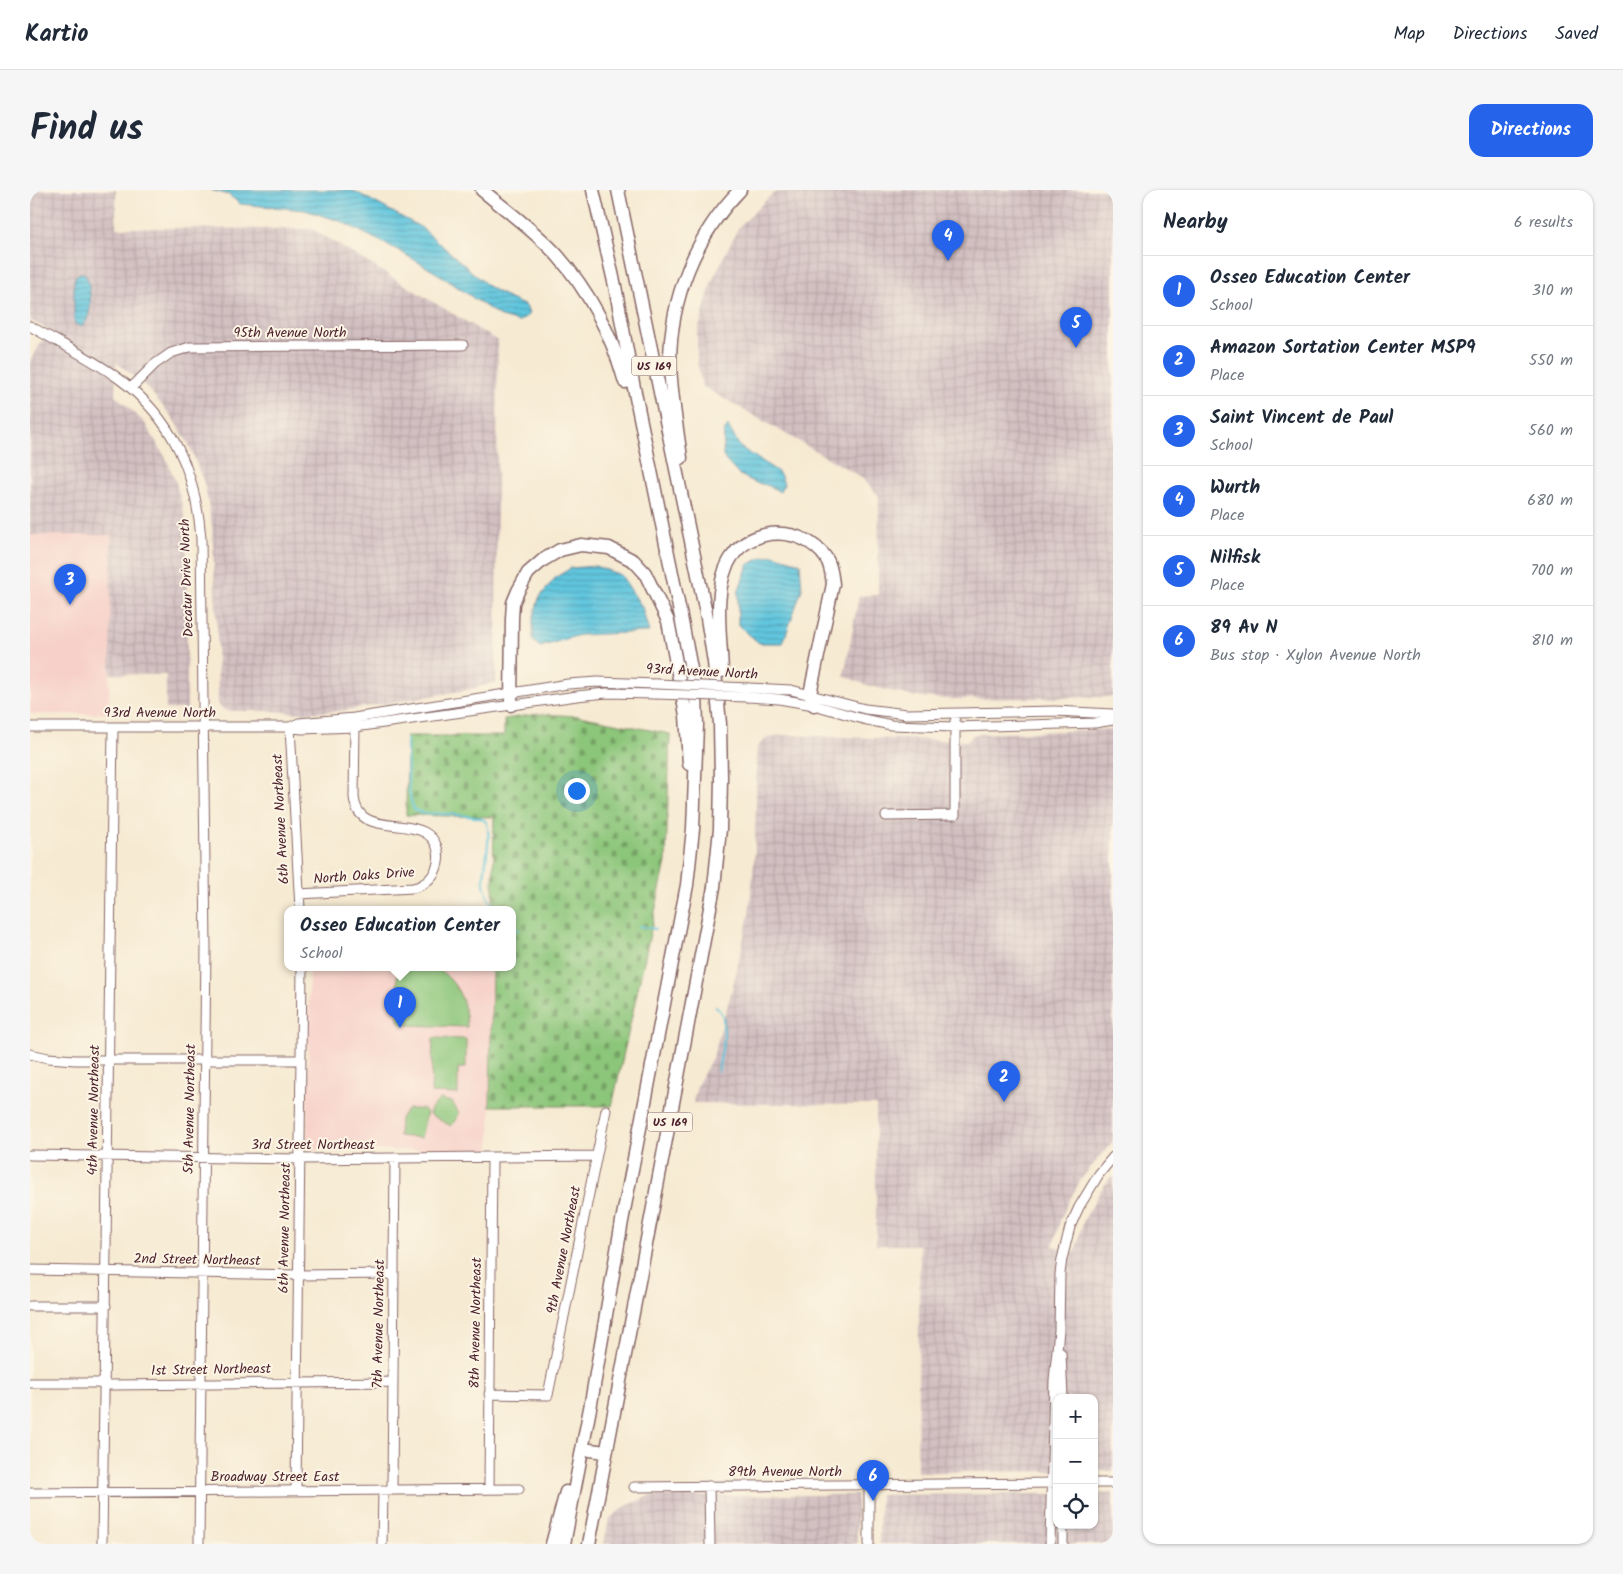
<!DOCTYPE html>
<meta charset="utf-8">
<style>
:root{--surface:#fff;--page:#f6f6f7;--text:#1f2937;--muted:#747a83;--line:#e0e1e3;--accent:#2563eb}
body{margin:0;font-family:Kalam,sans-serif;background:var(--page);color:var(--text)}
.controls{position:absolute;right:15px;bottom:15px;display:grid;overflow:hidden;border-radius:10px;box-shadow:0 1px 4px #0004}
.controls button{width:45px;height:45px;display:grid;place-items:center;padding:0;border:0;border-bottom:1px solid var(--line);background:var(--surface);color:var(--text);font:25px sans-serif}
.you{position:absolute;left:546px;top:600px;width:18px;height:18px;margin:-12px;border:4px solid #fff;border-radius:50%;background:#1a73e8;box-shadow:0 0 0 8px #1a73e833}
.badge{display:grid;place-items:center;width:32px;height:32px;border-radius:50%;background:var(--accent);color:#fff;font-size:16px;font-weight:700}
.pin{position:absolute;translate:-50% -41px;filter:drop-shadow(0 1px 2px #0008)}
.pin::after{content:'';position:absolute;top:26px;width:18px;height:15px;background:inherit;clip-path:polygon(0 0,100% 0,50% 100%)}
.popup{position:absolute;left:254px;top:716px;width:232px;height:65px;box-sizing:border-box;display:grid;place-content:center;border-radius:10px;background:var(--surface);filter:drop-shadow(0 1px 4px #0005);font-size:16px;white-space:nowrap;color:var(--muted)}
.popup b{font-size:19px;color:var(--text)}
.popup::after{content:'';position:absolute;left:50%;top:100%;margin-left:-10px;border:10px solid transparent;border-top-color:var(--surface)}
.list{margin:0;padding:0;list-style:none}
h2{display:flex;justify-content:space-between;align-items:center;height:65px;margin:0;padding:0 20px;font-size:21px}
h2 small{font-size:16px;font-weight:400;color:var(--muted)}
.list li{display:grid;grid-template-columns:32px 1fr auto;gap:15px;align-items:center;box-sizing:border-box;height:70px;padding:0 20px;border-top:1px solid var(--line)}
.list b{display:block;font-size:19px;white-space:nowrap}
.list p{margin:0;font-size:16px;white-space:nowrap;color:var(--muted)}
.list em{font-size:16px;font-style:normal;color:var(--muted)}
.icon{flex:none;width:28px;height:28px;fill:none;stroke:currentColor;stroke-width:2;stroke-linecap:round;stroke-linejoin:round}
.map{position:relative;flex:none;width:1083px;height:1354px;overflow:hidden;border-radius:15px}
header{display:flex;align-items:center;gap:30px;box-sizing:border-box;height:70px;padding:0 25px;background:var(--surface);border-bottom:1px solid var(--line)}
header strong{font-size:24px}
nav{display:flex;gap:28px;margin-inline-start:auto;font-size:18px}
.intro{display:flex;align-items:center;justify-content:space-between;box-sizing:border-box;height:120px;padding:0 30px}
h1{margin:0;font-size:35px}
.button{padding:12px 22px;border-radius:15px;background:var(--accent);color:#fff;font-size:18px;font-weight:700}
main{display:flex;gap:30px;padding:0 30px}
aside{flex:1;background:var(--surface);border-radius:15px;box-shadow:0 1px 4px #0004}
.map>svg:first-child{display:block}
</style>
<header>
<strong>Kartio</strong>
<nav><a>Map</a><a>Directions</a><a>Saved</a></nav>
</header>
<div class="intro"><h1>Find us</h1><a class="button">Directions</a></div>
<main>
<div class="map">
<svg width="1083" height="1354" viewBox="0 0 1083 1354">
<defs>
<pattern id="industrial-grid" width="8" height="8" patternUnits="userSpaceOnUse" patternTransform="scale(1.25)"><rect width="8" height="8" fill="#d2bfc1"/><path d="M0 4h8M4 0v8" fill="none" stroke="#b6a4a6"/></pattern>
<pattern id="cemetery-stones" width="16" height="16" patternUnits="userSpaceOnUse" patternTransform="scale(1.25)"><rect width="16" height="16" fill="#8cc67a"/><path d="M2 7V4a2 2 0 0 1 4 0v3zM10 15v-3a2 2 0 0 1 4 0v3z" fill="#74a064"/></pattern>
<pattern id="water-rules" width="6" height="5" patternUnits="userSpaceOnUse" patternTransform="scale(1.25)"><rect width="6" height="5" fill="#60c6de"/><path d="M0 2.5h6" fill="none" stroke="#51a0b4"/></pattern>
</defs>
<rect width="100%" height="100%" fill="#fcf5e5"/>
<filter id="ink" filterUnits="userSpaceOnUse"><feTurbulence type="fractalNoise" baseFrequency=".02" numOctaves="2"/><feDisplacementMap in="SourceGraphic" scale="10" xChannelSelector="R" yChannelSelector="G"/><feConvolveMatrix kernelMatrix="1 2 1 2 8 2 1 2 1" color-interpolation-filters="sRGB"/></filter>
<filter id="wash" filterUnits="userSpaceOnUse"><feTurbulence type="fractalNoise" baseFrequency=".0096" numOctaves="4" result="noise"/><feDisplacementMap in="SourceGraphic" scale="20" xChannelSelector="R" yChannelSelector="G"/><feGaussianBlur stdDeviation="1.12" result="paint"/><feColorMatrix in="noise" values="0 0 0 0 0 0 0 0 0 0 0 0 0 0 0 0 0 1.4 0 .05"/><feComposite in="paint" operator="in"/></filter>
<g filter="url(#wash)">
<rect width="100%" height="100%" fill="#f6ead2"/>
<path fill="#f7d1c9" d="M0 345H82L79 524H0Z
M279 777H462L460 960H277Z"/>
<path fill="url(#industrial-grid)" d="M0 0H86V38L282 39 468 151 466 492 442 499 310 521 269 523 241 521H201L195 520 190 517 188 514 187 437 182 336 175 296 159 254 142 227 116 196 86 172 85 205 114 232 137 270 147 296 155 327 157 368V519H136V485L80 484 81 345H0V171L19 140 0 130Z
M752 0H1083V507L922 509 885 507 837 495 814 486 829 406 848 405 849 306 831 287 672 196 667 171V144L682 91 708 38 742 4Z
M1083 539V951L1052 988 1040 1009 1031 1028 1023 1056 1045 1063 1053 1032 1071 1000 1083 984V1281H1064V1208H1027V1281L887 1282 890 1055H846V915L663 913 667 896 684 864 704 792 719 725 725 662 727 558 732 552 738 548 750 545 938 551 943 545 949 544Z
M1083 1303V1354H849L850 1305 1027 1304V1335H1064V1304Z
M827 1305V1354H574L579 1329 594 1317 619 1306Z"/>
<path fill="#8cc67a" stroke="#6b7252" d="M367 777C375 777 401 775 406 777 409 778 410 780 412 782 430 796 436 815 437 837L372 835 368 831Z
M403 848 436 849V878H428V904L401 903Z
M410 909 422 912 429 923 426 931 421 936 399 924 402 917Z
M378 919H394L397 922 391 948 369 946 370 928Z"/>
<path fill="url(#cemetery-stones)" stroke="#6b7252" d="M508 524 549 526 640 544 636 672 582 916H460L462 777H482V719H463L464 627 376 625 377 546H474V529Z"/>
<path fill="url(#water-rules)" stroke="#557284" d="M181 0H321L326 2 392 38 458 96 478 108 496 116 499 124 489 132 471 127 410 85 366 59 310 31 275 20 210 14 199 5Z
M49 83H54C61 90 62 118 58 127 57 131 54 134 51 137L45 134 44 129V90L46 86Z
M698 236 710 257 748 282 751 286 754 294 750 302 737 295 726 293 708 284 696 271 693 266 694 242Z
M743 365 770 373 772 399 753 453H729L708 435V402L718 375 730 368Z
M565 376 591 385 612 417 619 442 549 445 510 457 503 451V430L509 408 526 387 541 378Z"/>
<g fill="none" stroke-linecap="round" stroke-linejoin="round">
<path stroke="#60c6de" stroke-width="2" d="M377 549C378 572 376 599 384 620L392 623C405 624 445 624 454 630 465 637 452 682 454 694 455 703 460 711 464 719
M609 736 625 739
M482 738 489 740
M686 816 693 826 694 848 688 882"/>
</g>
</g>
<g filter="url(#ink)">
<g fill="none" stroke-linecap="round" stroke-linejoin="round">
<g stroke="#866665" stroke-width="11">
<path id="minor" d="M0 136C29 153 61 168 88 188 143 228 166 283 171 348L176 758 169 1354
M101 198 125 174 141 163 160 157 433 155
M718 498 761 500 835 519 877 524 1025 521 1083 524
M718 507 749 509 784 515 833 529 861 535 925 537 1065 533 1083 530
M262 536 269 533 324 528 538 494 567 492 627 494
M0 537H260L272 539 325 537 547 506 576 503 625 504
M260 537 270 719
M856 626 925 625V531
M269 704 383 698C411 692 418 655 394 642 371 630 327 644 324 607L325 537
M0 864 18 868 45 870H271
M0 965 270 969 566 966
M0 1080 268 1085 364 1084
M0 1116H76
M1031 1163 1033 1208
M0 1193H67L81 1195 362 1192
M459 1204 518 1205 576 920
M1064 1293H1083
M679 1296 680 1354
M604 1297 1027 1293
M459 1299 462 968
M266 1300 272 777
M362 1300 365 968
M0 1303 489 1299
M72 1354 83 538
M352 1354 353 1300
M839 1354V1295
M1020 1354 1024 1190 1029 1140 1030 1084 1032 1069 1040 1037 1049 1017 1069 984 1083 967
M1033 1354V1335"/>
</g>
<g stroke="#866665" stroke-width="15">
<path id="highway" d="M452 0C477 21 505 41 527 65 559 101 582 146 595 192
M651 268C647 237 641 205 640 173 640 109 665 46 710 0
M692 481C691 448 682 397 701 368 722 335 774 336 796 368 801 375 802 386 803 394L780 504 784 515
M481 515 482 428 483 413 488 401 498 383 513 370 530 360 551 355 579 358 604 371 615 383 638 431 656 525 659 574
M552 1259 576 1262
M522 1354 536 1302
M534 1354 561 1213 592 1031 657 695 663 639 667 535 666 505 652 432 603 193 585 96 563 0
M559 1354 684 697 690 639 691 588 690 534 684 472 677 428 588 0"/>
</g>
<use href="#minor" stroke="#fff" stroke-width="9"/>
<use href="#highway" stroke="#fff" stroke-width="12"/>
<g stroke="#866665" stroke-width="11" stroke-linecap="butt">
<path id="minor-bridge" d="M627 494 718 498
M625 504 718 507"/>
</g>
<use href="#minor-bridge" stroke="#fff" stroke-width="9"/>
</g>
</g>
<g text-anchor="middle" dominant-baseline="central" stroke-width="4" stroke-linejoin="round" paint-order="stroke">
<g fill="#fcf5e5" stroke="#7f5f63" stroke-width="1">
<rect x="601.5" y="166.5" width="45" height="19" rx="4"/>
<rect x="617.5" y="922.5" width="45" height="19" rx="4"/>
</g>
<g font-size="12" font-weight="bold" fill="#4a1f2b">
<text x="624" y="176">US 169</text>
<text x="640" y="932">US 169</text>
</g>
<g font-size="14" fill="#4a1f2b" stroke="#fcf5e5">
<text x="260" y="143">95th Avenue North</text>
<text transform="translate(157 388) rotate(-92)">Decatur Drive North</text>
<text transform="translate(672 482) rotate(3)">93rd Avenue North</text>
<text x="130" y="523">93rd Avenue North</text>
<text transform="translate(251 629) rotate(-93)">6th Avenue Northeast</text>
<text transform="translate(334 686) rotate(-4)">North Oaks Drive</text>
<text transform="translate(160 919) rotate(-89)">5th Avenue Northeast</text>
<text transform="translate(64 920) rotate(-89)">4th Avenue Northeast</text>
<text x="283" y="955">3rd Street Northeast</text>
<text transform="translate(255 1038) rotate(-89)">6th Avenue Northeast</text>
<text transform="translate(534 1060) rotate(-79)">9th Avenue Northeast</text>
<text transform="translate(167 1070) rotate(1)">2nd Street Northeast</text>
<text transform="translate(446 1133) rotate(-89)">8th Avenue Northeast</text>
<text transform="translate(349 1134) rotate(-89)">7th Avenue Northeast</text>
<text transform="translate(181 1180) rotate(-1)">1st Street Northeast</text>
<text x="755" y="1282">89th Avenue North</text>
<text x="245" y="1287">Broadway Street East</text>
</g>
</g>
</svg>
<div class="controls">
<button>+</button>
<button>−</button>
<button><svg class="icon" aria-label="locate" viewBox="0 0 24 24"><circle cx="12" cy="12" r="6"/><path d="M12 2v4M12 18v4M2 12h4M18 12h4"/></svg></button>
</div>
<div class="you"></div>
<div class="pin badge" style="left:370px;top:838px">1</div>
<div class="popup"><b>Osseo Education Center</b>School</div>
<div class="pin badge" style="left:974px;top:912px">2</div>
<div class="pin badge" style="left:40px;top:415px">3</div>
<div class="pin badge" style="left:918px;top:71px">4</div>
<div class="pin badge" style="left:1046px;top:158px">5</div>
<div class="pin badge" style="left:843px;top:1311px">6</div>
</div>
<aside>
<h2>Nearby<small>6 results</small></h2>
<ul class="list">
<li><span class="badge">1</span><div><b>Osseo Education Center</b><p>School</p></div><em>310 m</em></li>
<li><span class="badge">2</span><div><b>Amazon Sortation Center MSP9</b><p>Place</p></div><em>550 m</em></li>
<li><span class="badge">3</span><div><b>Saint Vincent de Paul</b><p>School</p></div><em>560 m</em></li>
<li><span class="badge">4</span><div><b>Wurth</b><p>Place</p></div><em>680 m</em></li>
<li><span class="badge">5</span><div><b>Nilfisk</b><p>Place</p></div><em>700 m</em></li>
<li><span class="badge">6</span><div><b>89 Av N</b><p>Bus stop · Xylon Avenue North</p></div><em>810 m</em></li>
</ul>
</aside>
</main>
